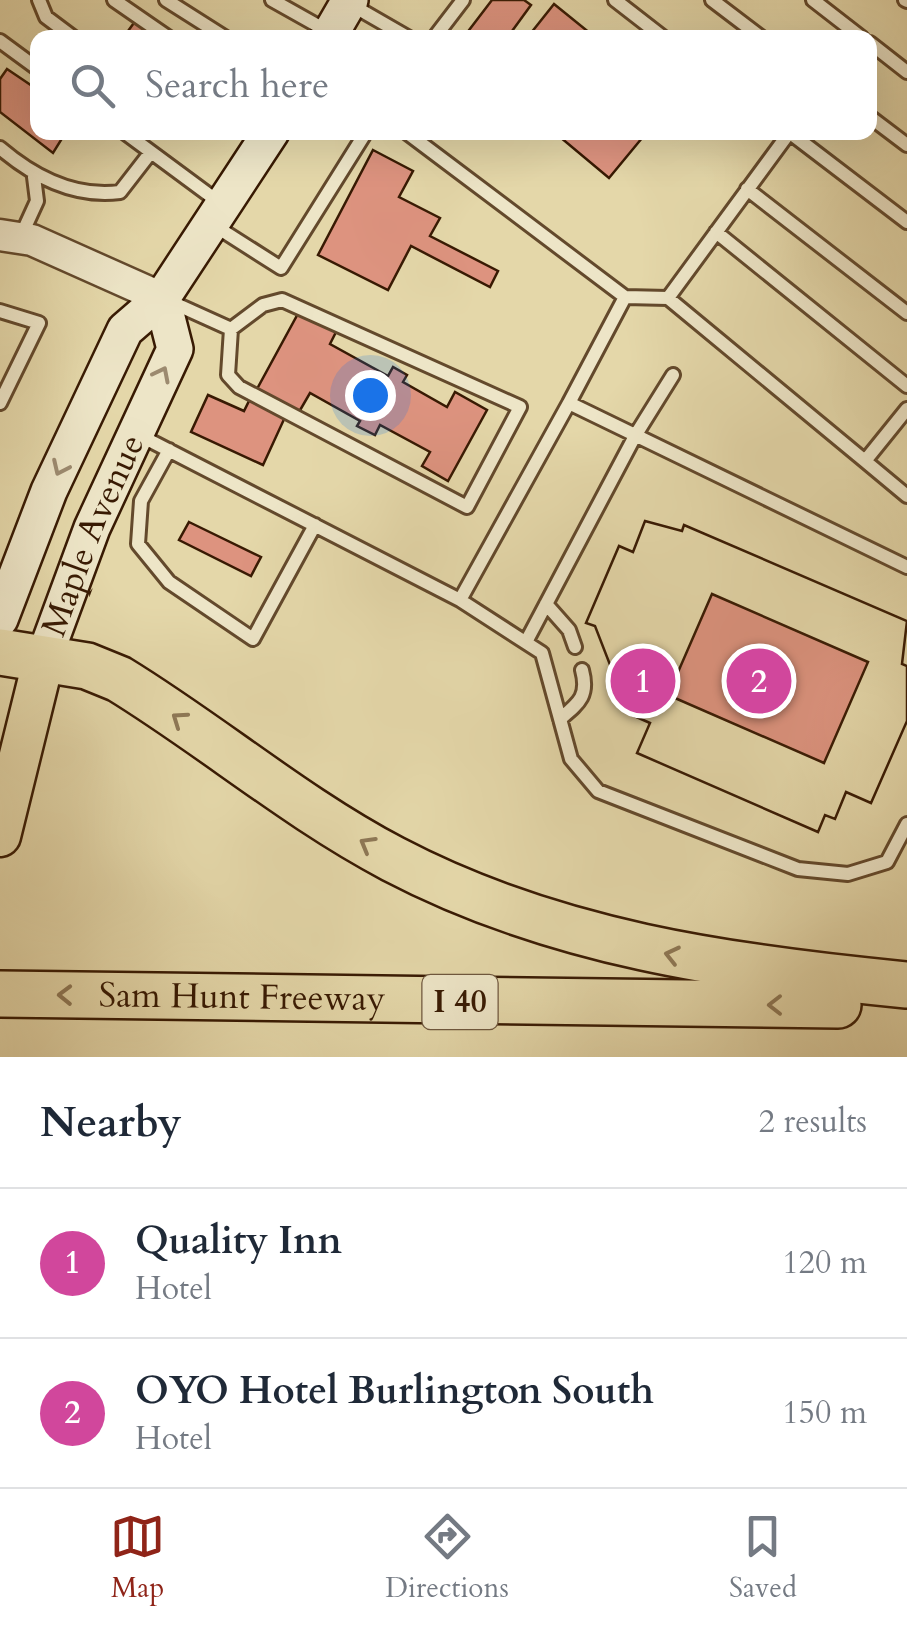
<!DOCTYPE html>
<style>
:root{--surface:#fff;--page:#f2f2f3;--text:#1f2937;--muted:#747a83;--line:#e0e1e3;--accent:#8f2418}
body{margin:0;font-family:Cardo,serif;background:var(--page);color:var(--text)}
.you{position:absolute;left:370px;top:395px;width:35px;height:35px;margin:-25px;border:8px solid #fff;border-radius:50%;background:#1a73e8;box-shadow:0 0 0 15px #1a73e833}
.badge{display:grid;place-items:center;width:65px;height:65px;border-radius:50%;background:var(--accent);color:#fff;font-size:32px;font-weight:700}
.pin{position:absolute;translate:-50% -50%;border:5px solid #fff;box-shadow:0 2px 10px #0006}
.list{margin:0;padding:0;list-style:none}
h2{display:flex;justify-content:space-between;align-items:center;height:130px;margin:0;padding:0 40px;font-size:42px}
h2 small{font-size:32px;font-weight:400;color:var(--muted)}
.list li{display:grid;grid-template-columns:65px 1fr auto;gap:30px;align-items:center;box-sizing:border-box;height:150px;padding:0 40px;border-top:2px solid var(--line)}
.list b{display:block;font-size:38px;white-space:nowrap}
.list p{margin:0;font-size:32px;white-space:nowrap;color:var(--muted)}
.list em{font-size:32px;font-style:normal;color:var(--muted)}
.icon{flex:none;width:55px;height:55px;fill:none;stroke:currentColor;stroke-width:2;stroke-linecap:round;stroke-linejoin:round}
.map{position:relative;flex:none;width:907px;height:1057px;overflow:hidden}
.search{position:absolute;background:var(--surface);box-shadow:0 10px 40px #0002;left:30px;right:30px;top:30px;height:110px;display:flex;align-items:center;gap:25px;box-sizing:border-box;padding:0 35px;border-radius:20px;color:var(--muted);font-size:38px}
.sheet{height:430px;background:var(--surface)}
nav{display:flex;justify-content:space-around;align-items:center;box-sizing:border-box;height:140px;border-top:2px solid var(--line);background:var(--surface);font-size:28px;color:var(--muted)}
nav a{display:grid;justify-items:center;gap:5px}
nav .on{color:var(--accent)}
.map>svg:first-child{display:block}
</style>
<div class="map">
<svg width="907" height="1057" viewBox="0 0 907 1057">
<rect width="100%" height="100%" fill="#e4d7a9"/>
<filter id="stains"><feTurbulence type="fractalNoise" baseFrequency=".002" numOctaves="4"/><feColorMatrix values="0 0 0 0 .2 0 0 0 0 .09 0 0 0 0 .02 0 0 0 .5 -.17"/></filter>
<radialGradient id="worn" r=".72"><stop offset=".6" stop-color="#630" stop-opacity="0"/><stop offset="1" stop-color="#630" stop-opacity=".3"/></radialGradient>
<path fill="#dd937f" stroke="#381a03" stroke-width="2.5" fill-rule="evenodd" d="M492 0H524L531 5 507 38H463Z
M554 4 596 38H527Z
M136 20 160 38H123Z
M7 69 38 90V132H66L53 153 0 112V79Z
M554 132H647L609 178Z
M373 150 413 171 399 197 440 218 430 236 498 271 490 287 411 246 388 290 318 255Z
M300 310 337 330 330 344 388 376 393 367 407 375 403 382 447 407 455 392 487 410 448 481 422 466 430 452 380 425 375 435 357 426 360 421 310 393 299 412 257 389Z
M208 395 244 411 250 399 286 415 263 465 191 432Z
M645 521 682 531 684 525 907 621 902 664 907 666V721L871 803 846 792 835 819 825 815 818 832 637 753 650 723 632 715 639 700 609 687 614 675 595 626 586 623 619 546 633 552ZM712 594 868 662 824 763 668 695Z
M645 521 682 531 684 525 907 621 902 664 907 666V721L871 803 846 792 835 819 825 815 818 832 637 753 650 723 632 715 639 700 609 687 614 675 595 626 586 623 619 546 633 552Z
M189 522 261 557 251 576 179 540Z"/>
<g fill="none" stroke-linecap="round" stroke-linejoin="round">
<g stroke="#63492c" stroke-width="18">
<path id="service" d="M39 0 46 17 74 38
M114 0 169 38
M166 0 226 38
M272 0 329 32
M615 0 664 38
M712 0 762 38
M813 0 862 38
M905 0 907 1
M350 4 409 38
M434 38 463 0
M0 41 38 69
M870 43 907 72
M870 117 907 145
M124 132 220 203
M406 132 625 297 569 403 907 567
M789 132 907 222
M0 148C34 177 74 198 120 192L151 152
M747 189 907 313
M212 224 281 268 366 132
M716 232 907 386
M21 236 37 201 34 177
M625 297 668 298 865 461
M668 298 789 133
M282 300 520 407 467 507 239 387 228 375 231 329 263 305Z
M169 301 231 329
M0 311 39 323 0 403
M907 409 865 461 907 496
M137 434 460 600 542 653 571 759 598 791 798 869 848 874 887 862 907 824
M169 450 141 501 138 544 169 582 253 639 315 525
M460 600 569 403
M546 604 569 630 575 647
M526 642 635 436 673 375
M560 719C579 703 589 696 582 670"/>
</g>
<g stroke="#63492c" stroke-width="35">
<path id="tertiary" d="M0 235 32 240 162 298"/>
</g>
<g stroke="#381a03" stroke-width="40">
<g id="secondary">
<path d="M328 38 350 0"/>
<path d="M0 619 49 491 125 330 162 298 271 132"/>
<path id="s1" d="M44 658 92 528 175 349 162 298"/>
</g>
</g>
<g stroke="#381a03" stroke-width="45">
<path id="primary" d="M0 836 44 658"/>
</g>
<g stroke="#381a03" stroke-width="50">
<g id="motorway">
<path d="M0 652 87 666 119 679C212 736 296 808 393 859 553 943 729 968 907 985"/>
<path id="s2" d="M0 994 838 1005"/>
</g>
</g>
<use href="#service" stroke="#ede5c7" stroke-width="12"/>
<use href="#tertiary" stroke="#ede5c7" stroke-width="30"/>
<use href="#secondary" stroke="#ede5c7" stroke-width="35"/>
<use href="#primary" stroke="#e4d7a9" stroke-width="40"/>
<use href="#motorway" stroke="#e4d7a9" stroke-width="45"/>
</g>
<defs><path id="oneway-chevron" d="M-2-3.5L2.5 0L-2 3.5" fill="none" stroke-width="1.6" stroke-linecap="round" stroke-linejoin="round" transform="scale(2.5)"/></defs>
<g stroke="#9c8a6f">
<use href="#oneway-chevron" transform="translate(162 374) rotate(-63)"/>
<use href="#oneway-chevron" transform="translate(60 468) rotate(115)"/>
</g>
<g stroke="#8e7856">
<use href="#oneway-chevron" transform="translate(179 719) rotate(-145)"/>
<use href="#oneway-chevron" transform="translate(367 844) rotate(-150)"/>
<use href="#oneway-chevron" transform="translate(672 955) rotate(-167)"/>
<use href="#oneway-chevron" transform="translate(65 995) rotate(-179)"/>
<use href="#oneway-chevron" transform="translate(775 1005) rotate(-180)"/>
</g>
<g text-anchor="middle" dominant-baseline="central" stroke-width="8" stroke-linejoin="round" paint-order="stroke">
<rect fill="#ede5c7" stroke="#6e573e" stroke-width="2.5" x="422.5" y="975" width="75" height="54" rx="8"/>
<g font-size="32" font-weight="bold" fill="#381a03">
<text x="460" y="1002">I 40</text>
</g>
<g font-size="35" fill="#381a03" stroke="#ede5c7">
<text stroke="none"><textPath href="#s1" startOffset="132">Maple Avenue</textPath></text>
<text stroke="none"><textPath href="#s2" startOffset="242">Sam Hunt Freeway</textPath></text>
</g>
</g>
<rect width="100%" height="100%" filter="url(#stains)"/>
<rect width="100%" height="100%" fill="url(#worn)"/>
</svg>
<div class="you"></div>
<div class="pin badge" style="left:643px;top:681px;background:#d1479c">1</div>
<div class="pin badge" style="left:759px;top:681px;background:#d1479c">2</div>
<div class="search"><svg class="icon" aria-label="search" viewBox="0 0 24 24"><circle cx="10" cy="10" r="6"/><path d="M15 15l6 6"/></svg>Search here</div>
</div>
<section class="sheet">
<h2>Nearby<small>2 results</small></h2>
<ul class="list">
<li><span class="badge" style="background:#d1479c">1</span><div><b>Quality Inn</b><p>Hotel</p></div><em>120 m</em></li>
<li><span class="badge" style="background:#d1479c">2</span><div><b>OYO Hotel Burlington South</b><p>Hotel</p></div><em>150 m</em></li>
</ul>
</section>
<nav>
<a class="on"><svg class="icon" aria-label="map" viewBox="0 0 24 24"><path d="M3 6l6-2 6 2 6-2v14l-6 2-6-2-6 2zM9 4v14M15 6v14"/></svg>Map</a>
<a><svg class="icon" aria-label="directions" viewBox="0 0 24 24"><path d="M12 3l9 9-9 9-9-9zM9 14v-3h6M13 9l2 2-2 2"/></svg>Directions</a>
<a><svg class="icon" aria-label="saved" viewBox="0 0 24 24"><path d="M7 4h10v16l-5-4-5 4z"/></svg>Saved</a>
</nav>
